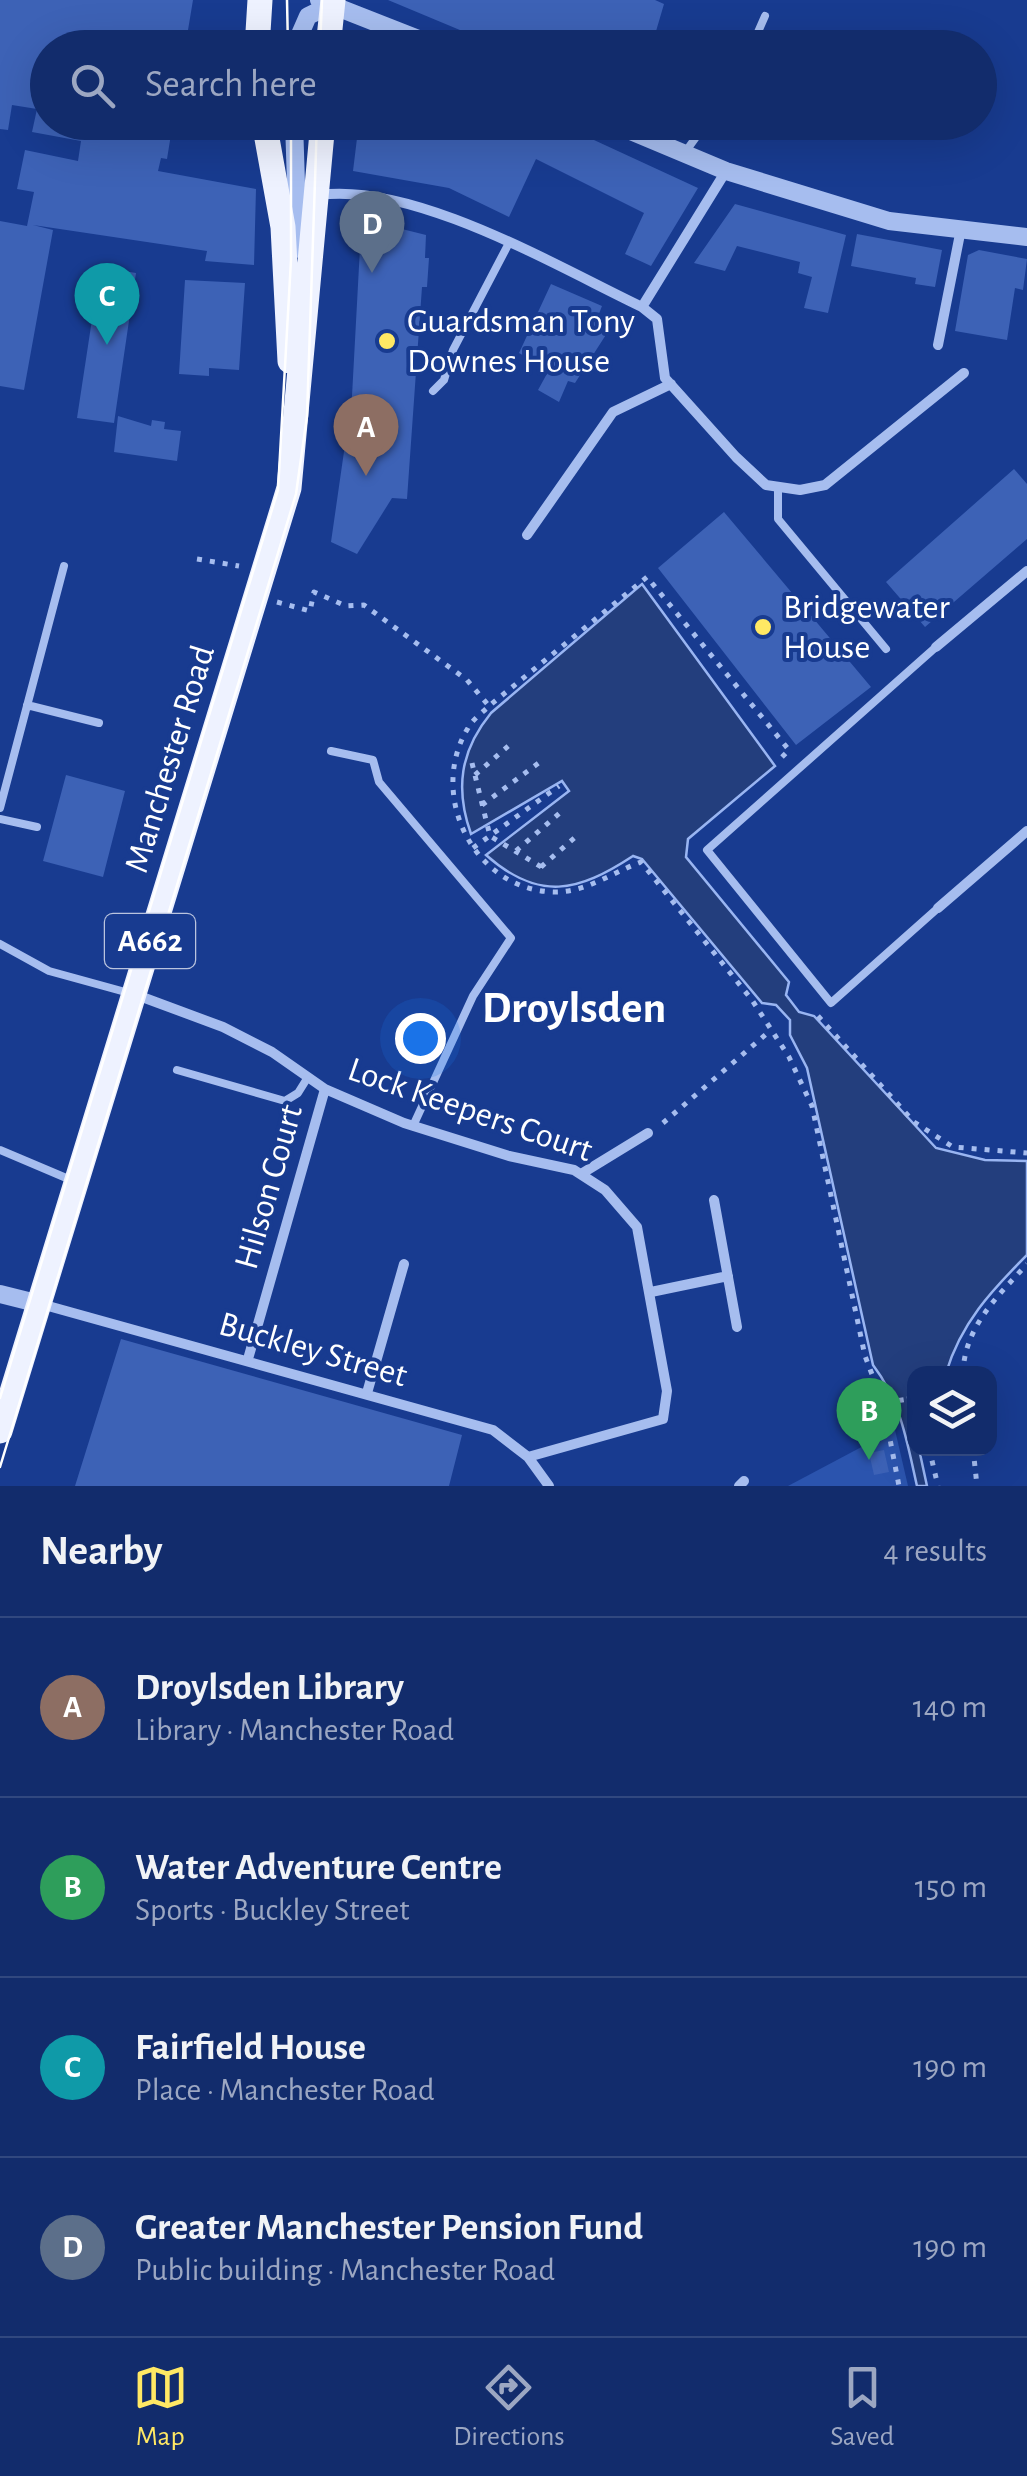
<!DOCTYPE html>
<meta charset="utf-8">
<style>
:root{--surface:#122c6c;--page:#1f3874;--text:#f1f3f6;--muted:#9ca7c2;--line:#31487f;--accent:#ffe864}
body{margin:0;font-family:"Alegreya Sans",sans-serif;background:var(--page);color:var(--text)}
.controls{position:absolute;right:30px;bottom:30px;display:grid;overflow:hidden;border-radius:20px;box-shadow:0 10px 40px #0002}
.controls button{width:90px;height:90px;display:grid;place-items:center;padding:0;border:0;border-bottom:2px solid var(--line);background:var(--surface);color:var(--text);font:50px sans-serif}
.you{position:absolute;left:420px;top:1038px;width:35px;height:35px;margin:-25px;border:8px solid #fff;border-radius:50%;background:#1a73e8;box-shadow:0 0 0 15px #1a73e833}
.badge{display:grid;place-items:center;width:65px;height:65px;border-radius:50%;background:var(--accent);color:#fff;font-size:32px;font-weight:700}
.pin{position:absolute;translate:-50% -82px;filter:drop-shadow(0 2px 5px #0008)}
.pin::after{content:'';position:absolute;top:52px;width:35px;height:30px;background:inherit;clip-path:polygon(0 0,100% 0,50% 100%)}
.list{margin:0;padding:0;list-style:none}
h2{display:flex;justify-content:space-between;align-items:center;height:130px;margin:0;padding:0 40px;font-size:42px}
h2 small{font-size:32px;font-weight:400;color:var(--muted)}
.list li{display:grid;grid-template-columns:65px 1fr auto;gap:30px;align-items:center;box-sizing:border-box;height:180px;padding:0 40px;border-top:2px solid var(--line)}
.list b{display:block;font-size:38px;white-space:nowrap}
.list p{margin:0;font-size:32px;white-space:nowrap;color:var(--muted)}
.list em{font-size:32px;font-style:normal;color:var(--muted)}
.icon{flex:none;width:55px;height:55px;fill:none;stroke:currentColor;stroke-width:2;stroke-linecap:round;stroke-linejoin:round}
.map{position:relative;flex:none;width:1027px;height:1486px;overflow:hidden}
.search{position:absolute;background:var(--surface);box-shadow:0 10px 40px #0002;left:30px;right:30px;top:30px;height:110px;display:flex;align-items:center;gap:25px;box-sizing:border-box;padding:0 35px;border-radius:55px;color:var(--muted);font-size:38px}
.sheet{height:850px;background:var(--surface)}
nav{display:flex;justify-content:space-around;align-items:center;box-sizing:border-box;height:140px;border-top:2px solid var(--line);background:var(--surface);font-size:28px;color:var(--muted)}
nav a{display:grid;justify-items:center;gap:5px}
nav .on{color:var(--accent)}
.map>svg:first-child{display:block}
</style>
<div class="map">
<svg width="1027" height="1486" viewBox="0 0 1027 1486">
<rect width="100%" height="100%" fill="#183b90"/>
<path fill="#2b54ae" d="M895 1430 908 1486H788L886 1434Z"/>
<path fill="#233e7d" stroke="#99b5f2" stroke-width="2.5" d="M642 584 775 766 688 839 686 857 789 982 786 995 799 1012 814 1016 936 1148 985 1160 1027 1161V1255C991 1291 961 1323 946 1373L914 1374 908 1397 914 1448 919 1449 927 1486H917C907 1442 901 1402 873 1365L807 1068 790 1035V1020L776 1005 762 1003 642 859 633 856C578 892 539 902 486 855L569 791 562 781 471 834C455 789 460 751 491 713Z"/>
<path fill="#3d62b6" d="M0 0H193L185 48H48V122H173L167 159 161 158 158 171 256 189 254 265 205 261 207 251 33 225 53 230 24 390 0 386V221L27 226 34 192 17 189 25 150 78 161 81 141 32 132 37 109 12 105 8 130 0 129Z
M388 0H655L664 4 654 38 674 48H503Z
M364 36 390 48H363Z
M359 122H555L698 188 651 266 625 254 644 213 536 159 509 217 449 188 353 171Z
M735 204 846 235 828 313 804 308 812 277 798 273 800 262 737 246 725 271 694 263Z
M394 227 426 235 425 258H429L427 287H422L407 499 392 498 357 554 331 542 352 396 361 229 394 233Z
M857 234 942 250 935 287 915 284 916 278 851 266Z
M979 250 1027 259 1023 290 1015 288 1007 340 955 331 968 255Z
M100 267 136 273 114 423 77 418Z
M185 280 245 283 239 370 209 368V376L179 374Z
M551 284 602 306 595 324 609 330 575 383 568 381 559 402 538 390 549 370 519 353Z
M118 416 151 426 152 420 165 422 164 429 181 431 177 461 114 452Z
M1014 469 1027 484V539L925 627 886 582Z
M724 512 871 687 796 745 658 568Z
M66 775 125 791 103 877 43 861Z
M121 1339 462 1435 449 1486H75Z
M884 1450 889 1472 874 1475 869 1453Z"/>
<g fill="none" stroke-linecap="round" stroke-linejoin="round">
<path stroke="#a6bdef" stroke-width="5" stroke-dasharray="5 8" stroke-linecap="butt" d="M197 559 239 566
M277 602 310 611 314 592 346 606 364 605 467 680 489 706
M782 757 789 750 647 577 489 706C482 713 472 720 468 728 427 795 474 891 555 892 587 892 611 873 641 862L752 1000 789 1057 812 1106 865 1356 883 1403 914 1398
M472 763 490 836 548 871
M475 775 514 741
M482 805 544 759
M473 848 559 786
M516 851 562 811
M541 867 580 833
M818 1016 914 1122 953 1147 1027 1153
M663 1123 771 1030
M963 1374C964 1327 998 1296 1027 1264
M883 1403 899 1486
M929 1448 938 1486
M973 1448 977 1486"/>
<path stroke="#a6bdef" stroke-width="8" d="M751 48 765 16
M686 151 707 122
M433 391 444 380 453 350 509 243
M778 487V519L886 649
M936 647 707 850 831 1003 938 908
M27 705 99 723
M331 751 373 760 379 782 511 938 473 996 413 1126
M0 808 64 566
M0 819 37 827
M0 944 49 971 129 993
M177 1070 285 1101 298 1093 308 1077
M0 1150 71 1180"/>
<path stroke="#a6bdef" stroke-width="10" d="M319 195C414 182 556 266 642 307L657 319 665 378 736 457 766 485 800 490 825 485 964 373
M642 307 726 171
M938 345 961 229
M527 535 613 412 671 384
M936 647 1027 571
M938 908 1027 831
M134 994 223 1027 272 1052 325 1089 404 1123 509 1156 574 1170 605 1190 637 1227 667 1391 663 1419 528 1457
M581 1174 648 1133
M714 1200 737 1327
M651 1292 728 1276
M41 1304 493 1430 528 1457 549 1486
M248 1359 325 1089
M367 1393 404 1264
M739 1486 744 1481"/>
<path stroke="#a6bdef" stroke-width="18" d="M319 0 441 48
M294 48 308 16 331 5
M609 122 726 171 889 221 1027 237
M293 250 297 214 294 122
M0 1294 40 1304"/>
<path stroke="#eef2ff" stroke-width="25" d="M257 48 260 0
M328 48 333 0
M264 122 283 227 290 361
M0 1431 289 488 323 122"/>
<path stroke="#fff" stroke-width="2.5" d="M287 0 288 48
M320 48 322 0
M0 1398 278 490 291 260V122
M0 1467 296 494 307 416 317 122"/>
</g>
<g fill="#ffe864" stroke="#183b90" stroke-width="4">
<circle cx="387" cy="341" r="10"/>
<circle cx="763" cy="627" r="10"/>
</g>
<g text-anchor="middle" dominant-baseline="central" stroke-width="8" stroke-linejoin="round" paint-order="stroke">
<rect fill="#183b90" stroke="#bac4de" stroke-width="2.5" x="105" y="914" width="90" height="54" rx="8"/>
<g font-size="32" font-weight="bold" fill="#fff">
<text x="150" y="941">A662</text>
</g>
<g font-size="35" fill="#fff" stroke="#183b90" text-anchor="start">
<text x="407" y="321">Guardsman Tony<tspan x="407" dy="40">Downes House</tspan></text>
<text x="783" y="607">Bridgewater<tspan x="783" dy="40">House</tspan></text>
</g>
<g font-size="35" fill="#fff" stroke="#183b90">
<text transform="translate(170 759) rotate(-73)">Manchester Road</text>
<text transform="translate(470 1110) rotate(19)">Lock Keepers Court</text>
<text transform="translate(269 1187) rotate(-74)">Hilson Court</text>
<text transform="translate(313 1350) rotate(16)">Buckley Street</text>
</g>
<g font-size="45" font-weight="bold" fill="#fff" stroke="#183b90">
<text x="574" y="1008">Droylsden</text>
</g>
</g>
</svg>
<div class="controls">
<button><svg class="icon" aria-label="layers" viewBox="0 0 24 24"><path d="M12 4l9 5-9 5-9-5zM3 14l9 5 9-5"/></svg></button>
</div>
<div class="you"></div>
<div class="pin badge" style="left:366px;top:476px;background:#8d6e63">A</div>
<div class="pin badge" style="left:869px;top:1460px;background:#2e9e5b">B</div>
<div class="pin badge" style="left:107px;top:345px;background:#0f9aa8">C</div>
<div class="pin badge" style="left:372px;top:273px;background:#5c6f8a">D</div>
<div class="search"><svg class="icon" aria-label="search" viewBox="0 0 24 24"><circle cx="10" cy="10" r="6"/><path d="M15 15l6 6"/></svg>Search here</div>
</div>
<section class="sheet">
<h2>Nearby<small>4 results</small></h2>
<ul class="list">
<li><span class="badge" style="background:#8d6e63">A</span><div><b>Droylsden Library</b><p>Library · Manchester Road</p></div><em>140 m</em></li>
<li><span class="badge" style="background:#2e9e5b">B</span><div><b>Water Adventure Centre</b><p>Sports · Buckley Street</p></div><em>150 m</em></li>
<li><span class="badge" style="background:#0f9aa8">C</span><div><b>Fairfield House</b><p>Place · Manchester Road</p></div><em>190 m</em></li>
<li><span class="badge" style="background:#5c6f8a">D</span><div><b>Greater Manchester Pension Fund</b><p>Public building · Manchester Road</p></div><em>190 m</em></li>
</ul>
</section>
<nav>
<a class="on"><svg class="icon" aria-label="map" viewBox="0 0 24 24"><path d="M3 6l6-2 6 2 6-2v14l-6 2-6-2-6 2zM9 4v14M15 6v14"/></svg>Map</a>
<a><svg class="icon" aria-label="directions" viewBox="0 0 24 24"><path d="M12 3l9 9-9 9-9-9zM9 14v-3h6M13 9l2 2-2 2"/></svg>Directions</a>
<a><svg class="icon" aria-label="saved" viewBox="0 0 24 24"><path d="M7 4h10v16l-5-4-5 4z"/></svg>Saved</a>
</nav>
